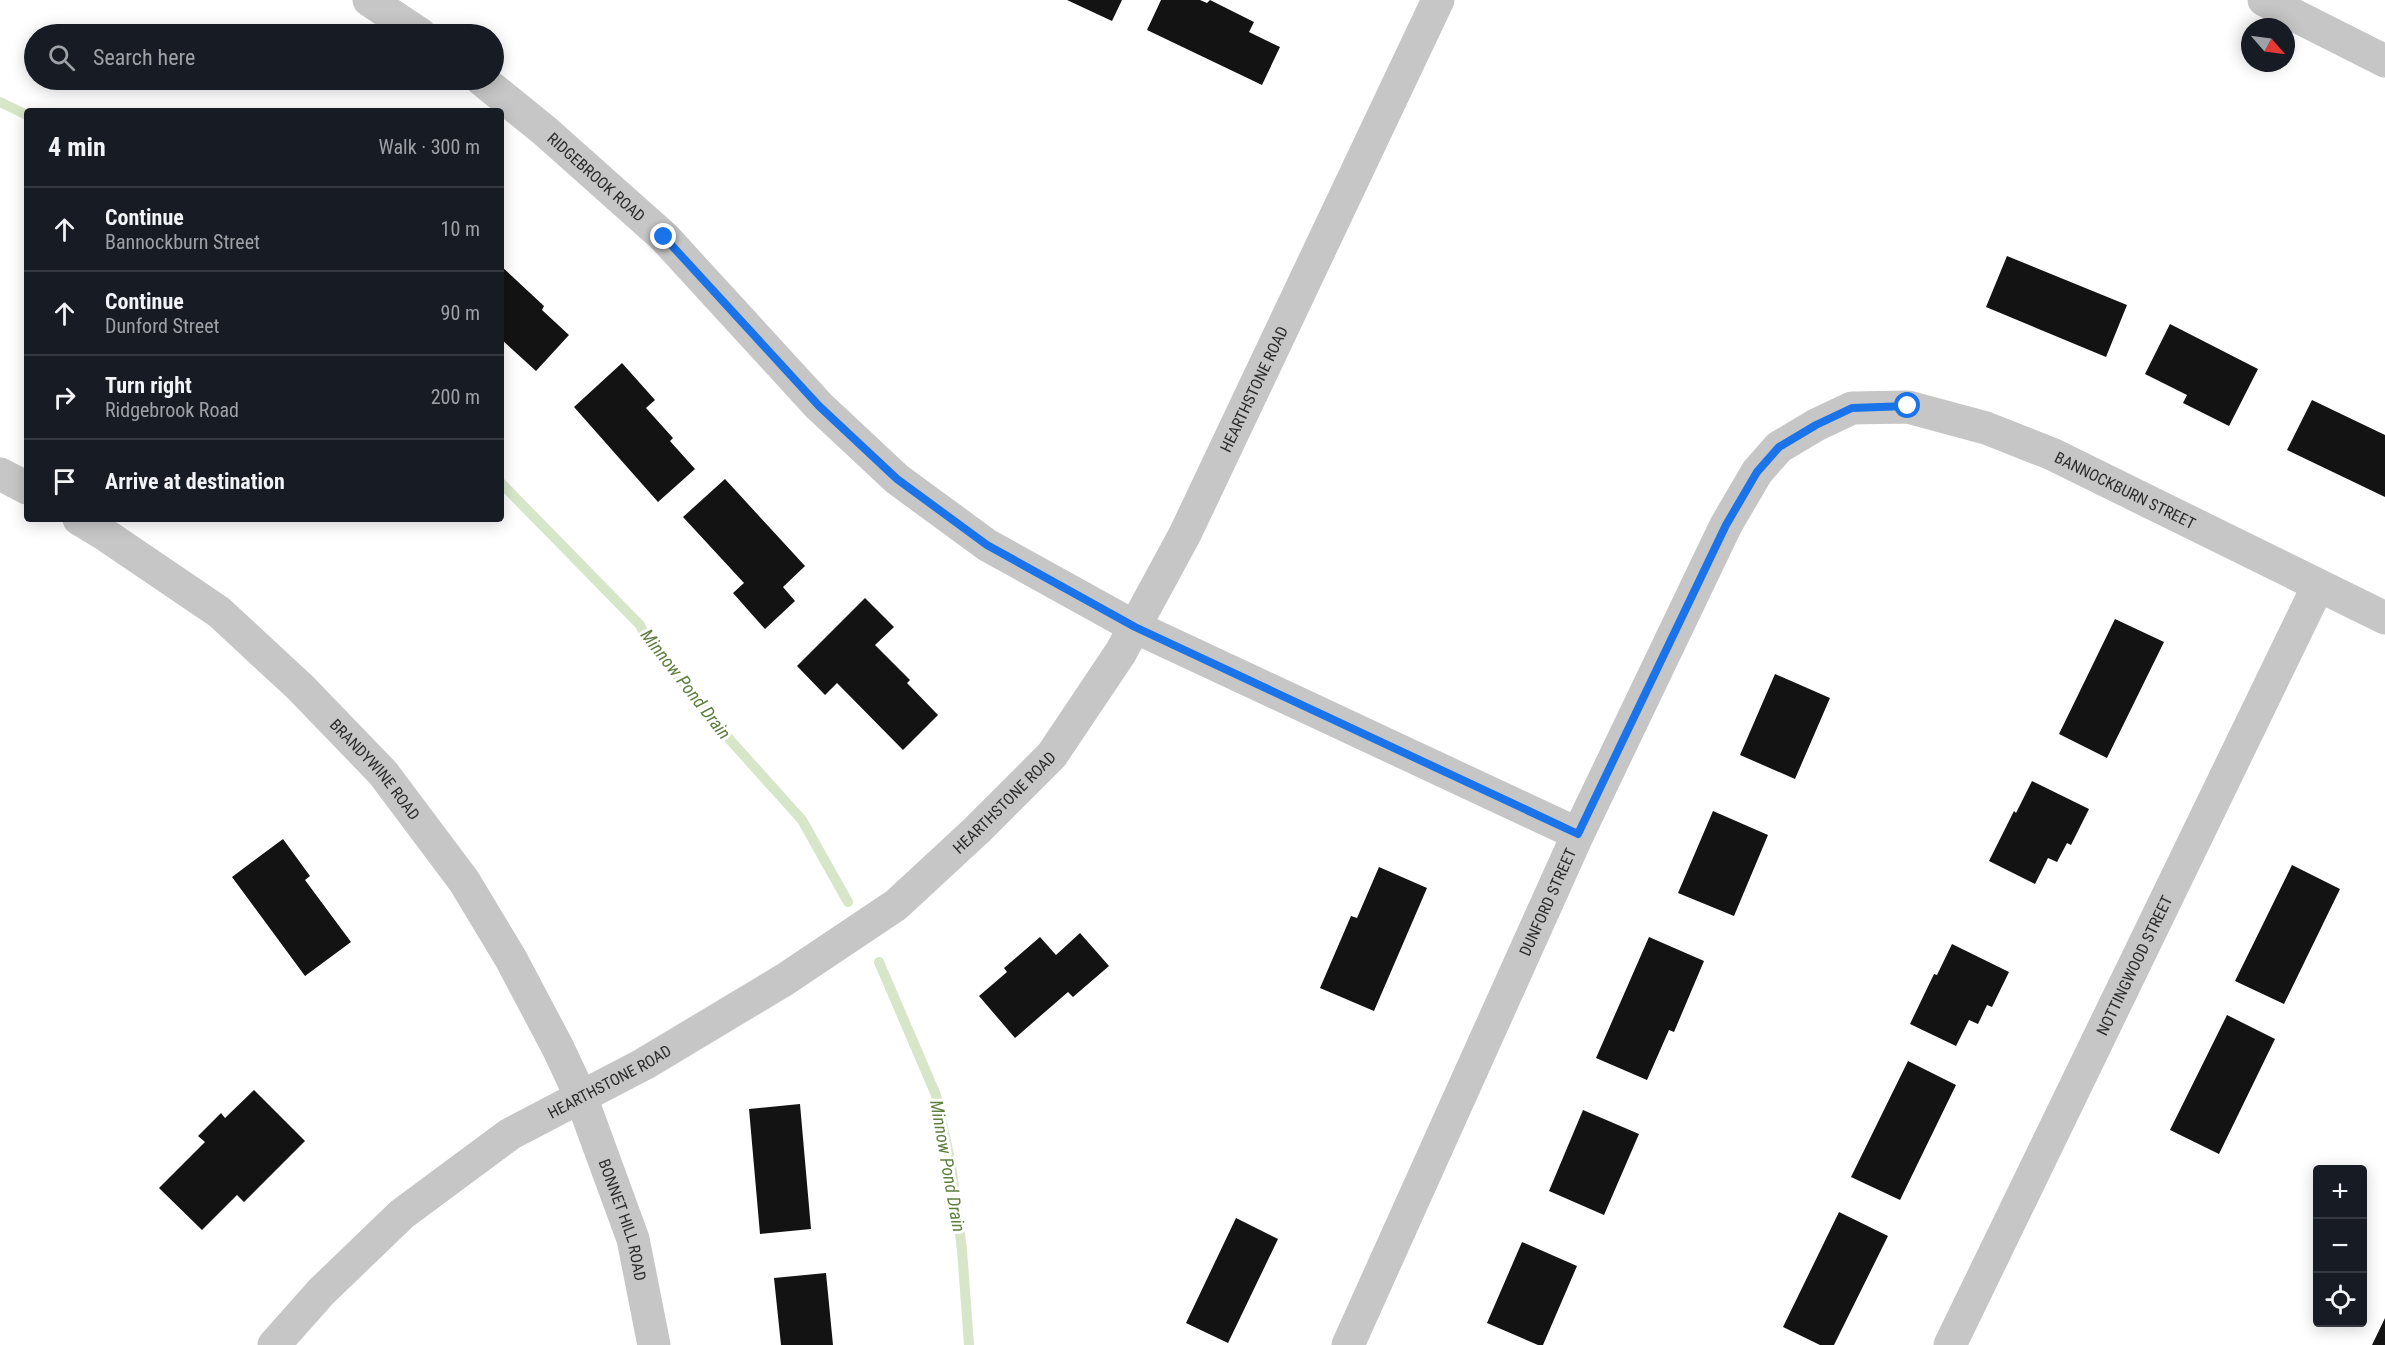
<!DOCTYPE html>
<meta charset="utf-8">
<style>
:root{--surface:#171b24;--page:#242831;--text:#f1f3f6;--muted:#9ea1a6;--line:#363941}
body{margin:0;font-family:"Roboto Condensed",sans-serif;background:var(--page);color:var(--text)}
.controls{position:absolute;right:18px;bottom:18px;display:grid;overflow:hidden;border-radius:6px;box-shadow:0 3px 15px #0003}
.controls button{width:54px;height:54px;display:grid;place-items:center;padding:0;border:0;border-bottom:2px solid var(--line);background:var(--surface);color:var(--text);font:30px sans-serif}
.compass{position:absolute;left:2241px;top:18px;width:54px;height:54px;border-radius:50%;background:var(--surface);box-shadow:0 3px 15px #0003;rotate:118deg}
.stop{position:absolute;width:18px;height:18px;margin:-14px;border:4px solid #1a73e8;border-radius:50%;background:#fff}
.stop.end{background:#1a73e8;border-color:#fff;box-shadow:0 2px 6px #0008}
.list{margin:0;padding:0;list-style:none}
h2{display:flex;justify-content:space-between;align-items:center;height:78px;margin:0;padding:0 24px;font-size:26px}
h2 small{font-size:20px;font-weight:400;color:var(--muted)}
.list li{display:grid;grid-template-columns:39px 1fr auto;gap:18px;align-items:center;box-sizing:border-box;height:84px;padding:0 24px;border-top:2px solid var(--line)}
.list b{display:block;font-size:22px;white-space:nowrap}
.list p{margin:0;font-size:20px;white-space:nowrap;color:var(--muted)}
.list em{font-size:20px;font-style:normal;color:var(--muted)}
.icon{flex:none;width:33px;height:33px;fill:none;stroke:currentColor;stroke-width:2;stroke-linecap:round;stroke-linejoin:round}
.map{position:relative;flex:none;width:2385px;height:1345px;overflow:hidden}
.search{position:absolute;background:var(--surface);box-shadow:0 3px 15px #0003;left:24px;top:24px;width:480px;height:66px;display:flex;align-items:center;gap:15px;box-sizing:border-box;padding:0 21px;border-radius:33px;color:var(--muted);font-size:22px}
.panel{position:absolute;background:var(--surface);box-shadow:0 3px 15px #0003;left:24px;top:108px;width:480px;height:414px;border-radius:6px}
.map>svg:first-child{display:block}
</style>
<div class="map">
<svg width="2385" height="1345" viewBox="0 0 2385 1345">
<rect width="100%" height="100%" fill="#fff"/>
<g fill="none" stroke-linecap="round" stroke-linejoin="round">
<path stroke="#d7e6c8" stroke-width="10" d="M0 102 27 115
M501 483 640 625 647 639 731 741 802 820 848 902
M879 962 936 1095 951 1164 962 1250 969 1345"/>
</g>
<path fill="#131313" d="M1067 0H1122L1112 21Z
M1161 0H1200L1207 3 1210 0 1254 22 1249 32 1280 47 1262 85 1147 30Z
M2007 256 2127 305 2106 357 1986 307Z
M501 266 544 306 542 310 569 335 536 371 501 339Z
M2170 324 2258 369 2229 426 2183 403 2187 395 2145 374Z
M622 363 655 400 646 408 673 438 670 441 695 469 658 502 574 407Z
M2312 400 2385 435V497L2287 450Z
M725 479 805 566 783 587 795 601 765 629 733 593 744 583 683 517Z
M865 598 894 627 875 645 910 680 907 683 938 715 903 750 837 683 825 695 797 666Z
M2115 619 2164 642 2107 758 2059 734Z
M1775 674 1830 698 1795 779 1740 755Z
M2032 781 2089 809 2071 845 2067 843 2057 862 2048 858 2035 884 1989 861 2014 811 2016 813Z
M1713 811 1768 835 1734 916 1678 893Z
M283 839 310 876 305 880 351 942 305 976 232 877Z
M2292 865 2340 889 2284 1004 2235 981Z
M1379 867 1427 888 1374 1011 1320 988 1351 916 1357 918Z
M1080 933 1109 966 1073 997 1068 992 1015 1038 979 996 1007 972 1004 968 1040 937 1056 955Z
M1649 937 1704 961 1674 1032 1669 1030 1647 1080 1596 1058Z
M1952 944 2009 972 1992 1007 1987 1005 1978 1024 1969 1020 1956 1046 1910 1024 1934 974 1937 975Z
M2227 1015 2275 1039 2219 1154 2170 1130Z
M1908 1061 1956 1085 1900 1200 1851 1177Z
M254 1090 305 1141 244 1202 237 1195 202 1230 159 1188 205 1142 198 1136 221 1113 225 1118Z
M800 1104 811 1229 760 1234 749 1109Z
M1583 1110 1639 1134 1604 1215 1549 1191Z
M1839 1212 1888 1236 1834 1345H1820L1783 1327Z
M1236 1218 1278 1239 1228 1343 1186 1323Z
M1522 1242 1577 1266 1543 1345H1538L1487 1323Z
M826 1273 833 1345H781L774 1278Z
M2385 1318V1345H2372Z"/>
<g fill="none" stroke-linecap="round" stroke-linejoin="round">
<g stroke="#c6c6c6" stroke-width="33">
<path d="M369 0 420 34"/>
<path d="M2264 0 2385 61"/>
<path id="s1" d="M482 80 545 131 664 237 819 406 897 479 987 545 1135 627 1578 834"/>
<path d="M0 474 27 488"/>
<path id="s2" d="M79 519 107 536 219 612 300 687 383 773 464 881 511 959 558 1048 581 1097 633 1239 654 1345"/>
<path id="s3" d="M274 1345 321 1292 402 1214 510 1134 644 1064 784 980 896 905 977 830 1052 755 1121 652 1185 534 1438 0"/>
<path id="s4" d="M1348 1345 1578 834 1726 525 1757 472 1779 447 1816 425 1852 408 1908 407 1986 428 2052 454 2385 618"/>
<path id="s5" d="M1950 1345 2318 586"/>
</g>
</g>
<g fill="none" stroke-linecap="round" stroke-linejoin="round">
<path stroke="#1a73e8" stroke-width="8" d="M664 237 819 406 897 479 987 545 1135 627 1578 834 1726 525 1757 472 1779 447 1816 425 1852 408 1908 406"/>
</g>
<g text-anchor="middle" dominant-baseline="central" stroke-width="6" stroke-linejoin="round" paint-order="stroke">
<g font-size="16" fill="#2c2c2c" stroke="#fff">
<text stroke="none"><textPath href="#s1" startOffset="150">RIDGEBROOK ROAD</textPath></text>
<text stroke="none"><textPath href="#s3" startOffset="1402">HEARTHSTONE ROAD</textPath></text>
<text stroke="none"><textPath href="#s4" startOffset="1370">BANNOCKBURN STREET</textPath></text>
<text stroke="none"><textPath href="#s2" startOffset="390">BRANDYWINE ROAD</textPath></text>
<text stroke="none"><textPath href="#s3" startOffset="916">HEARTHSTONE ROAD</textPath></text>
<text stroke="none"><textPath href="#s4" startOffset="486">DUNFORD STREET</textPath></text>
<text stroke="none"><textPath href="#s5" startOffset="422">NOTTINGWOOD STREET</textPath></text>
<text stroke="none"><textPath href="#s3" startOffset="430">HEARTHSTONE ROAD</textPath></text>
<text stroke="none"><textPath href="#s2" startOffset="909">BONNET HILL ROAD</textPath></text>
</g>
<g font-size="18" font-style="italic" fill="#5f7f40" stroke="#fff">
<text transform="translate(686 684) rotate(52)">Minnow Pond Drain</text>
<text transform="translate(948 1166) rotate(80)">Minnow Pond Drain</text>
</g>
</g>
</svg>
<div class="controls">
<button>+</button>
<button>−</button>
<button><svg class="icon" aria-label="locate" viewBox="0 0 24 24"><circle cx="12" cy="12" r="6"/><path d="M12 2v4M12 18v4M2 12h4M18 12h4"/></svg></button>
</div>
<svg class="compass" viewBox="-18 -18 36 36"><path d="M0-13l5 13h-10z" fill="#e53935"/><path d="M0 13l5-13h-10z" fill="#9ea1a6"/></svg>
<div class="stop" style="left:1908px;top:406px"></div>
<div class="stop end" style="left:664px;top:237px"></div>
<div class="search"><svg class="icon" aria-label="search" viewBox="0 0 24 24"><circle cx="10" cy="10" r="6"/><path d="M15 15l6 6"/></svg>Search here</div>
<section class="panel">
<h2>4 min<small>Walk · 300 m</small></h2>
<ul class="list">
<li><svg class="icon" aria-label="ahead" viewBox="0 0 24 24"><path d="M12 20V5M6 11l6-6 6 6"/></svg><div><b>Continue</b><p>Bannockburn Street</p></div><em>10 m</em></li>
<li><svg class="icon" aria-label="ahead" viewBox="0 0 24 24"><path d="M12 20V5M6 11l6-6 6 6"/></svg><div><b>Continue</b><p>Dunford Street</p></div><em>90 m</em></li>
<li><svg class="icon" aria-label="right" viewBox="0 0 24 24"><path d="M7 20v-9h11M14 6l5 5-5 5"/></svg><div><b>Turn right</b><p>Ridgebrook Road</p></div><em>200 m</em></li>
<li><svg class="icon" aria-label="arrive" viewBox="0 0 24 24"><path d="M6 21V4h12l-3 4 3 4H6"/></svg><div><b>Arrive at destination</b></div></li>
</ul>
</section>
</div>
